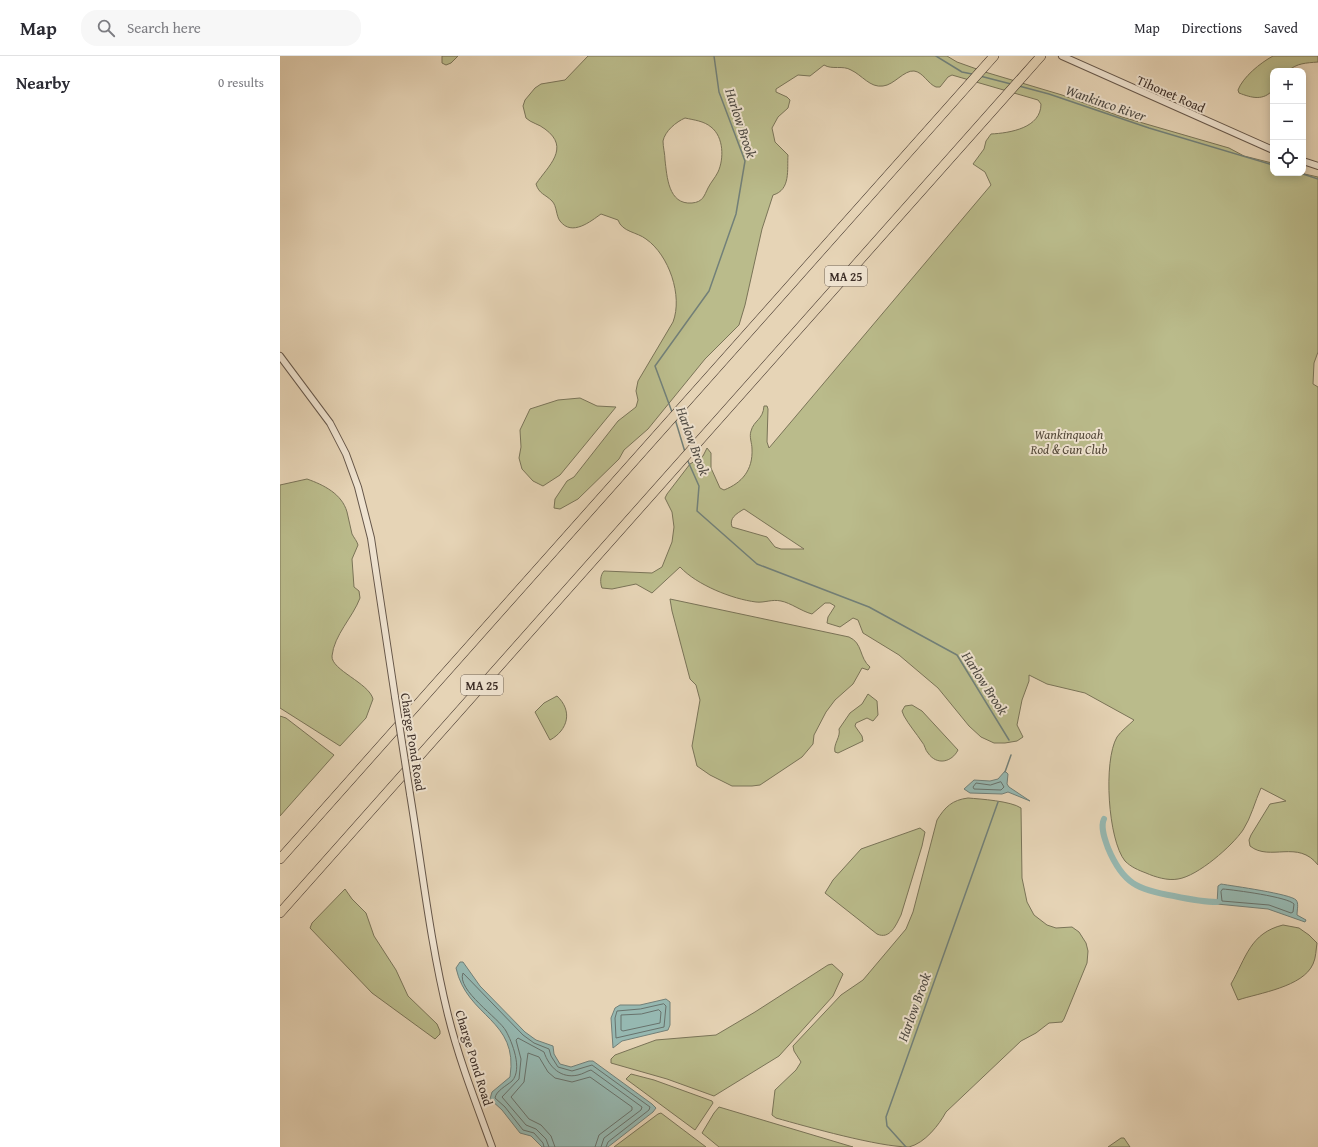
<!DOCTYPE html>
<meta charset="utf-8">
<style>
:root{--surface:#fff;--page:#f7f7f7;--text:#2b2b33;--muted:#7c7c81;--line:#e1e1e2}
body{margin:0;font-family:"Gentium Book Plus",serif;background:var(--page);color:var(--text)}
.controls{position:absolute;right:12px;top:12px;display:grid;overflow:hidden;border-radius:8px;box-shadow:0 2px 10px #0003}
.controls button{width:36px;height:36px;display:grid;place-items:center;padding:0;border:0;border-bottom:1px solid var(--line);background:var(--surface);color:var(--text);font:20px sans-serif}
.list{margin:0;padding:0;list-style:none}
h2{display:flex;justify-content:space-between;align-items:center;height:52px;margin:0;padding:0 16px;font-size:17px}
h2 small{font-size:13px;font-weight:400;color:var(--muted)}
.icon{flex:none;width:22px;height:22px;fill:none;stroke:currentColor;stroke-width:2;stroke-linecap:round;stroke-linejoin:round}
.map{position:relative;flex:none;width:1038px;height:1091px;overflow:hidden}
header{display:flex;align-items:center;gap:24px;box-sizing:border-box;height:56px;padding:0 20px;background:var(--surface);border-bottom:1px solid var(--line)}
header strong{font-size:19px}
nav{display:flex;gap:22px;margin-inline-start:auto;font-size:14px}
.search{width:280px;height:36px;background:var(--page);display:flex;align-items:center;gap:10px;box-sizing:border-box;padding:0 14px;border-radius:16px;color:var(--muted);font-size:15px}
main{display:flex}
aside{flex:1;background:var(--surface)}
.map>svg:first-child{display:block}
</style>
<header>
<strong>Map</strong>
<div class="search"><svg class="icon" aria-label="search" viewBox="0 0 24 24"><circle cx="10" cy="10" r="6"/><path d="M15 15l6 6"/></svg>Search here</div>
<nav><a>Map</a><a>Directions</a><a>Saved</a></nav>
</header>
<main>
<aside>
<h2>Nearby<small>0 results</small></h2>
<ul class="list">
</ul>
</aside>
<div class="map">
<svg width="1038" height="1091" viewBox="0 0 1038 1091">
<rect width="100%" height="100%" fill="#e6d4b6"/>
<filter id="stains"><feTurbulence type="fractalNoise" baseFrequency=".005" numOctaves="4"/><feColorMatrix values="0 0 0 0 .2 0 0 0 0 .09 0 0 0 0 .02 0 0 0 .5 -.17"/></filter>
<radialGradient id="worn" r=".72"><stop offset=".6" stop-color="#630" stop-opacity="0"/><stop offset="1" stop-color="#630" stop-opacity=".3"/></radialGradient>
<path fill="#babb8b" stroke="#7a7458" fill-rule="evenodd" d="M162 0H178L171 7 166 9 162 7Z
M308 0H667L677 6 705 16 782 39 842 61 949 92 964 100 992 107 993 117H1020L1038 121V296L1034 307 1033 328 1038 331V809C1018 783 990 806 970 790L969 784 971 779 990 748 1006 745 981 732C975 745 971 762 963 774 952 790 918 820 898 823 888 825 875 821 866 817 858 814 851 811 845 805 828 784 823 705 837 681 841 675 849 669 854 664L805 637 767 628 749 619V625L742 644 737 669 743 681 737 685 725 687H714L701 681 689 670 658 632 619 599 583 577 578 564 573 562 560 571 547 567 548 561 555 550 550 547H545L532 558C521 555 511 547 501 545 492 543 484 547 476 546 452 543 417 529 400 511L372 537 356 528 332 533 322 532C320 527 320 519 324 515L372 517 382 511 392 486 394 471 392 456 385 442 387 438 410 408 423 400 427 392 431 397V412L440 432 444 434C462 427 473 414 472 393 472 387 469 381 471 375 474 364 483 364 484 350H487L488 353 487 386 489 392 711 129 705 116 693 108 704 93 706 85 711 78C730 77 761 72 761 48L758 44 672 19 668 21 660 31H656C648 28 643 16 634 15 624 14 614 29 603 30 590 32 582 19 571 14 563 9 552 14 544 9L530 20 518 19 496 33V36L507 41 510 44 508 52 498 61 492 72 495 86 508 99C507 113 511 134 493 139L482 173 465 249 459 269 425 303 368 373 344 394 339 403 298 443 280 453 274 452 275 443 287 425 294 421 338 365 356 351 358 344 356 335 358 325 393 266C403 240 389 199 366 183 357 176 342 176 338 164L321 158C311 165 292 181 280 165 276 160 277 150 272 145 265 138 259 138 256 128 268 110 291 92 265 73 259 68 251 67 246 62L243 50 245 44 255 32 261 28 285 24ZM405 62C414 64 424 65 431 71 444 81 444 103 438 116 435 122 431 126 428 132 424 140 423 146 412 147 388 149 387 120 385 104 385 98 383 91 383 85 385 75 396 66 405 62ZM464 453 524 493H501L495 491 487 481 452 471C449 462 456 458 464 453Z
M993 0H1038V6C1026 7 1017 7 1008 15H993V34C983 45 972 42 959 37L958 34C963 21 980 7 993 0Z
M300 342 317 350 336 351 280 419 263 430 253 425 242 413 239 402 241 391 240 374 250 353 278 344Z
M27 423C44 429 62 438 67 456 69 463 70 471 72 478 74 482 77 485 78 489L72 503 74 531 79 535 80 542C73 561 54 579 52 600 51 614 89 627 93 643L86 662 60 690 0 652V429Z
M390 543 569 581C583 587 579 602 590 611L588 614 582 612 573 628 555 644 546 656 534 679 533 688 522 701 480 729 472 730H452L430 719 417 710 412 690 420 644 416 629 410 623 392 555Z
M588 638 597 645 598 659 593 665 587 662 576 667 575 670 582 680 583 685 558 697 555 696C553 688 561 681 559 673L570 657 582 648Z
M277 640C293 655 288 674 270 684L255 656 264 647Z
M632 649 642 655 678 694C672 706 657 710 648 697 645 694 645 689 642 686 636 677 629 669 624 660L622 655 625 650Z
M0 660 6 662 54 699 0 760Z
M688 742C700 743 731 745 741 752L742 822 747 846 754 859 767 869 776 872 792 871 799 876 806 887 808 895 807 907 784 963 782 966 769 967 756 977 741 985 666 1056C659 1069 645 1087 629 1091 599 1091 528 1071 496 1062L492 1059 495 1034 516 1014 521 1006 514 995 513 990 561 939 583 924 626 873 633 856 657 764C665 751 672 744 688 742Z
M640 772 645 776 642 790 621 859C616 869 610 884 597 878L545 837 553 824 581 793Z
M65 833 72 843 86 857 94 880 116 914 128 940 157 968 160 975V978L155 983 92 937 30 872 32 867Z
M1003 869 1019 872 1029 879 1037 887C1036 893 1036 902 1033 908 1023 931 979 937 958 944L951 928C966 902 970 877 1003 869Z
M552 908 563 918 553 940 499 1000 434 1040 387 1023 331 1007V1003L335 999 376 984 436 979 475 956 548 909Z
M351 1018 374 1024 432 1045 433 1047 415 1074 346 1023Z
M439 1051 573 1091H439L422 1077 434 1057Z
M381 1057 426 1091H334L378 1058Z
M841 1082H844L850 1091H828Z"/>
<path fill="#96b8b1" stroke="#728079" d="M725 715 728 718 727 728 729 731 750 745 728 736 722 738 690 737 684 733 694 724 710 725 718 723Z
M941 828C953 830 1011 838 1016 844 1019 847 1017 854 1017 859L1026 864 1025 866 988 853 937 848 938 830Z
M180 906H183L200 930 245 976 256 984 273 990 274 998 280 1008 291 1011 309 1005H313L372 1048 376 1052 373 1056 328 1091H262L251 1080 240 1077 222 1054 210 1043 212 1036 230 1021C239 963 187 962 176 912Z
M386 943 390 946V969L388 974 342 985 333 992 331 962 335 952 340 949H360Z"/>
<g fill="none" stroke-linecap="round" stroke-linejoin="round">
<path stroke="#68726c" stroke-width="1" d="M721 726 724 731 721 734 694 733 693 731 696 727 710 729Z
M943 833C955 834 1008 841 1014 848L1013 856 1011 857 989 849 942 845 941 836Z
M384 948 386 950 384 971 336 982 335 962 337 955 360 953Z
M379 954 381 956 380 967 343 975 341 974V959L361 958Z
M264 1091 263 1087 254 1077 243 1074 225 1051 215 1042C216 1035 226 1030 232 1025 243 1013 232 986 226 975 219 962 176 934 183 917L243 979 254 987 269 993 271 1000 278 1011 292 1015 312 1009 370 1051 369 1054 328 1086 326 1091
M269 1091 266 1083 256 1073 246 1069 222 1041 239 1023 241 1003 236 984 238 982 264 996C269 1011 281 1023 298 1019 303 1018 307 1015 311 1014L362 1051 361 1054 324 1082 321 1091
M275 1091 271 1080 261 1069 249 1063 231 1041 244 1026 248 997 259 1001 268 1016 275 1022 292 1026 310 1021 352 1051V1054L319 1079 315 1091"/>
<path stroke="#728079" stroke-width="1.5" d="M656 0 682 16 692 18
M700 20 731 28
M739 30 769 38 869 72 993 109
M1020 117 1038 123
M392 356 375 310 429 235 456 158 465 105 439 36 434 0
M395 363 405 396
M407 403 419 430 417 455 477 508 589 551 677 599 729 684
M725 716 731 699
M626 1091 607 1070 606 1061 718 746"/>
<path stroke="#96b8b1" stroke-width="6" d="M824 763C820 771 825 784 828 792 843 828 858 834 894 840 908 843 922 846 937 846"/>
<g stroke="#66574a" stroke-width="8">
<path id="minor" d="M782 0 993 94
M1023 105 1038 110
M0 300 50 367 66 398 78 431 91 482 115 641
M130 738C142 811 150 886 168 959 179 1004 196 1047 212 1091"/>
</g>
<g stroke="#3b2d26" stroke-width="10">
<path id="highway" d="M0 803 714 0
M0 857 761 0"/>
</g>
<use href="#minor" stroke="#efe3d0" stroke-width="6"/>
<use href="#highway" stroke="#e6d4b6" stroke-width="9"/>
<g stroke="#66574a" stroke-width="8" stroke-linecap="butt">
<path id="minor-bridge" d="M115 641 130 738"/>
</g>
<use href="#minor-bridge" stroke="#efe3d0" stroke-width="6"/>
</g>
<g text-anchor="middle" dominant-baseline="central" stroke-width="4" stroke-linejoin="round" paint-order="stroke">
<g fill="#efe3d0" stroke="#716459" stroke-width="1">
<rect x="545" y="210" width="42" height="20" rx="3"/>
<rect x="181" y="619" width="42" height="20" rx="3"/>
</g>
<g font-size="12" font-weight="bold" fill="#3b2d26">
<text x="566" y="220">MA 25</text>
<text x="202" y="629">MA 25</text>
</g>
<g font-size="13" fill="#3b2d26" stroke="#efe3d0">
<text transform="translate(891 38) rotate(24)">Tihonet Road</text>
<text transform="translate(133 686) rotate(81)">Charge Pond Road</text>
<text transform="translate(194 1002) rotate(73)">Charge Pond Road</text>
</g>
<g font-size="13" font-style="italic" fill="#54493a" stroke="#efe3d0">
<text x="789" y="378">Wankinquoah<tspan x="789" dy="15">Rod &amp; Gun Club</tspan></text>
</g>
<g font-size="14" font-style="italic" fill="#4d4942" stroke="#efe3d0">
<text transform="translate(826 47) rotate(19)">Wankinco River</text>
<text transform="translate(461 67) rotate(72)">Harlow Brook</text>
<text transform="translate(413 385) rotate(70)">Harlow Brook</text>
<text transform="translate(705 627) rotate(57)">Harlow Brook</text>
<text transform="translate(634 951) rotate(-70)">Harlow Brook</text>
</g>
</g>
<rect width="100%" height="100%" filter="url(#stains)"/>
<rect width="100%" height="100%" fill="url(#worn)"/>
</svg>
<div class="controls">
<button>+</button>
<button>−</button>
<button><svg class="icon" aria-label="locate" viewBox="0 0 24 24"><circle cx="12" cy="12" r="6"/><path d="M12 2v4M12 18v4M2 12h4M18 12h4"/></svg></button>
</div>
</div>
</main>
